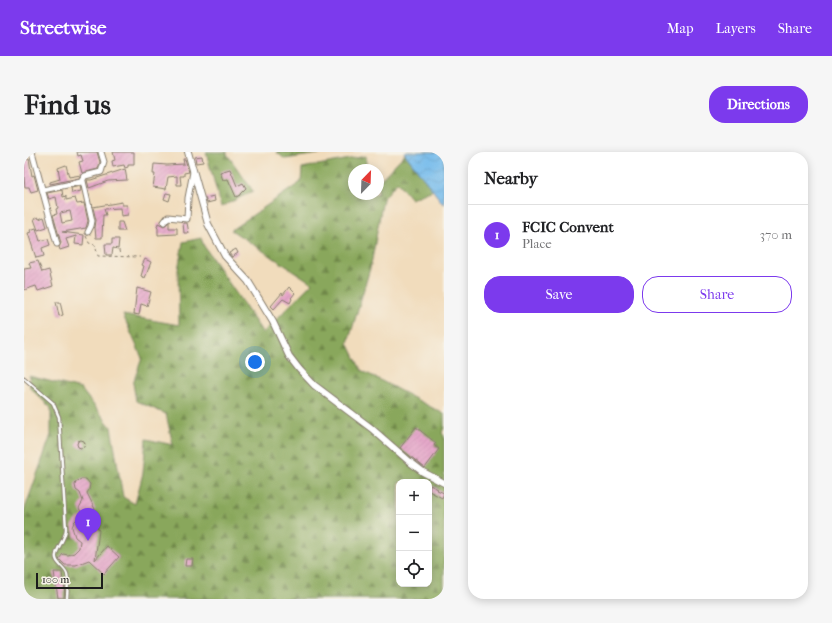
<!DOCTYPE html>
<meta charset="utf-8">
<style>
:root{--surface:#fff;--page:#f6f6f6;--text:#202124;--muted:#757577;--line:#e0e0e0;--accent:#7c3aed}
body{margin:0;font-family:"IM FELL French Canon",serif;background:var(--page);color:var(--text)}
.controls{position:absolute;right:12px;bottom:12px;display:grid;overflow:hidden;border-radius:8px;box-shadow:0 2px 10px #0003}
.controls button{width:36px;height:36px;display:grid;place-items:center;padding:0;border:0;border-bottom:1px solid var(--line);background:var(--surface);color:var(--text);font:20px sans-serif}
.compass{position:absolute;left:324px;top:12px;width:36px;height:36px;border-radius:50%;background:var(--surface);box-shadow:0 2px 10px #0003;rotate:23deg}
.scale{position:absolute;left:12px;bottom:10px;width:67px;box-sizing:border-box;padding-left:4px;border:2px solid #1c1c1c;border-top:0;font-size:11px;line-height:14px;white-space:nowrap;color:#1c1c1c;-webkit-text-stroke:3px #f7f3e8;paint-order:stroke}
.you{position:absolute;left:231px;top:210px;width:14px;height:14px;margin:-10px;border:3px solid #fff;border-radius:50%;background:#1a73e8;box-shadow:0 0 0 6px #1a73e833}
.badge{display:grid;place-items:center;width:26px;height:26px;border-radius:50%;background:var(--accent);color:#fff;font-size:13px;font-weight:700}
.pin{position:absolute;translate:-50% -33px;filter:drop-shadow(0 1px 2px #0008)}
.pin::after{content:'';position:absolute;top:21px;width:14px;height:12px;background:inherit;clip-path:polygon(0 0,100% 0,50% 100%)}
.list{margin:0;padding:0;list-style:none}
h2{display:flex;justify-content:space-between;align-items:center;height:52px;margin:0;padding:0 16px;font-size:17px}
h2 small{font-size:13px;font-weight:400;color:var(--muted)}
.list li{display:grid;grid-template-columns:26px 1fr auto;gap:12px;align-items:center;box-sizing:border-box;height:60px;padding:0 16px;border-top:1px solid var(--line)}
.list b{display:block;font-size:15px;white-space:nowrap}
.list p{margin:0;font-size:13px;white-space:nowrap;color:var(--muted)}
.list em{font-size:13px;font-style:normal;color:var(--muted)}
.actions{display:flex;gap:8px;padding:12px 16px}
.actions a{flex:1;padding:9px 0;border:1px solid var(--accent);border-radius:16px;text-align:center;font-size:14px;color:var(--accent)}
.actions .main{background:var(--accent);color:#fff}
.icon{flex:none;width:22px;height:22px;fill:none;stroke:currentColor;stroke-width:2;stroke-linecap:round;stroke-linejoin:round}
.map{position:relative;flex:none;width:420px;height:447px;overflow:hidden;border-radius:16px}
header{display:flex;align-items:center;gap:24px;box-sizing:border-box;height:56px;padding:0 20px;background:var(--accent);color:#fff}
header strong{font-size:19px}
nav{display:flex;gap:22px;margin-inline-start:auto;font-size:14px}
.intro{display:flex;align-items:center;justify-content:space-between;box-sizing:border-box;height:96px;padding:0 24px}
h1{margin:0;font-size:28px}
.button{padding:10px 18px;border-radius:16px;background:var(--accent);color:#fff;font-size:14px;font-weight:700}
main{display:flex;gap:24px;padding:0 24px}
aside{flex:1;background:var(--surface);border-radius:16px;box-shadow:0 2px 10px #0003}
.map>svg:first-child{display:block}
</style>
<header>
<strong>Streetwise</strong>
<nav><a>Map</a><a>Layers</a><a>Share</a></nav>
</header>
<div class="intro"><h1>Find us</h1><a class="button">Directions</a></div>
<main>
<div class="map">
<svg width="420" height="447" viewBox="0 0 420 447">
<defs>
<pattern id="forest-firs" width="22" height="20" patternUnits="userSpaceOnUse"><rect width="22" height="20" fill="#89a75b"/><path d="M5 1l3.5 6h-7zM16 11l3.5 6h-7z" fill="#6f874a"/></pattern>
<pattern id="water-waves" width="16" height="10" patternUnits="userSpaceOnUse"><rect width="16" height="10" fill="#75bbec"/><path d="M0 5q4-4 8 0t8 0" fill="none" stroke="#65a0ca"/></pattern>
<pattern id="building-hatch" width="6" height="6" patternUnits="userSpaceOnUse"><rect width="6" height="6" fill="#e5a6c9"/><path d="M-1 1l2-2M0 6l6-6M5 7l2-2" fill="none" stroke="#c48eac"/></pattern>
</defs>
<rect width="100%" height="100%" fill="#f7f3e8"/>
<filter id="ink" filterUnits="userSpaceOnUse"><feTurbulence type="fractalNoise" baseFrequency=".025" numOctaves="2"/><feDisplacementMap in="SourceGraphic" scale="8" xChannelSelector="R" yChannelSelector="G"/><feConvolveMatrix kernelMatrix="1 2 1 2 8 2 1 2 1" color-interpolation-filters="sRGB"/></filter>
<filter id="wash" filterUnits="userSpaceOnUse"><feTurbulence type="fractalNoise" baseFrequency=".012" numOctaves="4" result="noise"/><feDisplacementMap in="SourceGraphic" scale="16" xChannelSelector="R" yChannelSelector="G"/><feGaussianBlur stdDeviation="0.9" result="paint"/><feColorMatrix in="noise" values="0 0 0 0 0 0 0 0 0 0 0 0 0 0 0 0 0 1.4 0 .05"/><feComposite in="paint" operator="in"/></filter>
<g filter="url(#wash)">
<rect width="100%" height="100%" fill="#f1dcbc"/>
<path fill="url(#forest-firs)" stroke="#52623c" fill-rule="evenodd" d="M182 0H203V2L229 39 197 55Z
M252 0H308L261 7Z
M381 2 409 38 387 47 373 30 359 47 347 113 324 191 337 218 420 262V275L418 281 420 284V447H0V359L27 283V256L6 236 5 224 57 237 87 275 99 345 111 352 119 321 122 287 149 293 142 262 112 249 109 231 118 206 99 163 155 173 154 118 159 90 177 86 180 94 239 181 288 131 207 78 277 30 278 16 342 4V18H330V42H341L342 43 343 42H354V30ZM375 330H405V432H375Z"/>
<path fill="url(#water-waves)" stroke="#486c84" d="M380 0H420V53L381 2Z"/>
<g id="blocks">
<path fill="url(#building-hatch)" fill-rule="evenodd" d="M53 0H73L76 10 74 17 58 21 55 10 59 9 57 3 54 4Z
M89 0H110V13H104V15L101 16 100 13 89 15 88 9 91 8Z
M178 4 179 10 172 11 171 5Z
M5 7 8 24 10 23 14 38 7 40 5 35H1L0 27V8Z
M159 7H161L165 20 160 21V24H156L157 33H153V24L144 25 142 37 129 35 131 22H129L130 12 143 13 160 12Z
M42 13 45 25 57 23 55 26 26 32V30L36 27 34 16Z
M101 17 103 28 84 29 65 36 63 28H67Z
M206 17 213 34 219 31 222 36 216 42V43L212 45 204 27 199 28 196 20Z
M56 34 57 39 48 41 47 36Z
M38 38 39 45 42 44V48L51 46 53 52 60 51 64 69 62 76 38 80 60 83 59 93 51 92 52 84 42 87 45 95 36 98 35 95 37 91 29 63 33 62 32 57 34 56 32 45 25 47 23 41ZM46 59 48 69 38 71 36 61Z
M142 41 147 42 145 49 140 47Z
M190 44 191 49 183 51 181 46Z
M98 50V53H103L104 63 97 64 96 56 80 57 82 63H79L78 86H72L71 76 72 68 68 52 69 55Z
M14 65 15 67 20 65 23 75 14 78 10 67Z
M94 70H98L101 79H94Z
M145 70V76H153V82L134 83V76L133 75 134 71 140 74Z
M159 71H163L165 81H160Z
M12 76 16 89 24 87 26 93 18 96 20 104 12 106 4 81 7 80 6 78Z
M88 87H95L94 97 89 96 88 103H82L81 92H88Z
M212 97 214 101 208 105 205 101Z
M121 107 127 110 121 126 117 124 120 114 118 113Z
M14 109 18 120 25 118 29 134 14 139 12 134 0 138V117L7 116 5 111Z
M265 135 271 141 267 146 268 147 266 151 259 147 250 157 247 154 258 141 259 143Z
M113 136 127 140 123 154 117 152 115 163 110 162Z
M32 150H36L39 163 35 164Z
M392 275 412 291 410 293 415 297 401 316 376 296Z
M53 292a4 4 0 1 1 8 0a4 4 0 1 1-8 0Z
M57 327H62L66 332 65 338 63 341 71 357 66 365 71 369 75 379 71 408 83 394 95 405 80 422 65 408 52 413H41L35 407 39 402 44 403 50 401 55 396 56 389 51 385 48 375 50 370 53 367 59 364 55 356 59 349 56 341 52 338 51 333 52 330Z
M406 333 414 337 413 338 420 341 418 346 405 339Z
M162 407H169L168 414H161Z
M30 420H38L39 430H41L40 446H34Z"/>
</g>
</g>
<g filter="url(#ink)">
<use href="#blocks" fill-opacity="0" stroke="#867c6c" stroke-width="1"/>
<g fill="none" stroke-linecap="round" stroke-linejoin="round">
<g stroke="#867c6c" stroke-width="4.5">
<path id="service" d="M0 226 29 251 35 265 42 377C41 388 33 395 32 403 30 411 41 415 43 422 45 429 43 439 43 447"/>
</g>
<g stroke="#867c6c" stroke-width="7">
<path id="minor" d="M8 0 33 92
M59 29 68 69 67 74 64 80
M19 38 57 30 61 24 77 20 80 10 77 0
M140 70 144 65 163 67 164 46 169 20"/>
</g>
<g stroke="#867c6c" stroke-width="8">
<path id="tertiary" d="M164 0 184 72 201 104 224 129 249 170 265 204 275 217 290 233 347 276 386 310 399 320 420 331"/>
</g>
<path stroke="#867c6c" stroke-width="1" stroke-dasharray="3 3" stroke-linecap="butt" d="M62 84 65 91 71 93 74 104 116 105
M95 98 96 104"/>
<use href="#service" stroke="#fff" stroke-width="2.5"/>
<use href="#minor" stroke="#fff" stroke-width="5"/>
<use href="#tertiary" stroke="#fff" stroke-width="6"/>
</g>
</g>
</svg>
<div class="controls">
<button>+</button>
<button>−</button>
<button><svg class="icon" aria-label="locate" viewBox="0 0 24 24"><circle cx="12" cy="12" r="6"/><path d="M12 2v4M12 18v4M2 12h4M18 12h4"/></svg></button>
</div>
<svg class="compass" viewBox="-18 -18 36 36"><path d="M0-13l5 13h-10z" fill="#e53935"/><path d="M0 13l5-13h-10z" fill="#757577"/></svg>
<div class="scale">100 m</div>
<div class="you"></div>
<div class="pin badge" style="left:64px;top:389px">1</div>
</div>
<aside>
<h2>Nearby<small></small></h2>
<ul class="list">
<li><span class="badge">1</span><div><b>FCIC Convent</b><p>Place</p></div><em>370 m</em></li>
</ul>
<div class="actions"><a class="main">Save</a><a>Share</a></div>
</aside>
</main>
